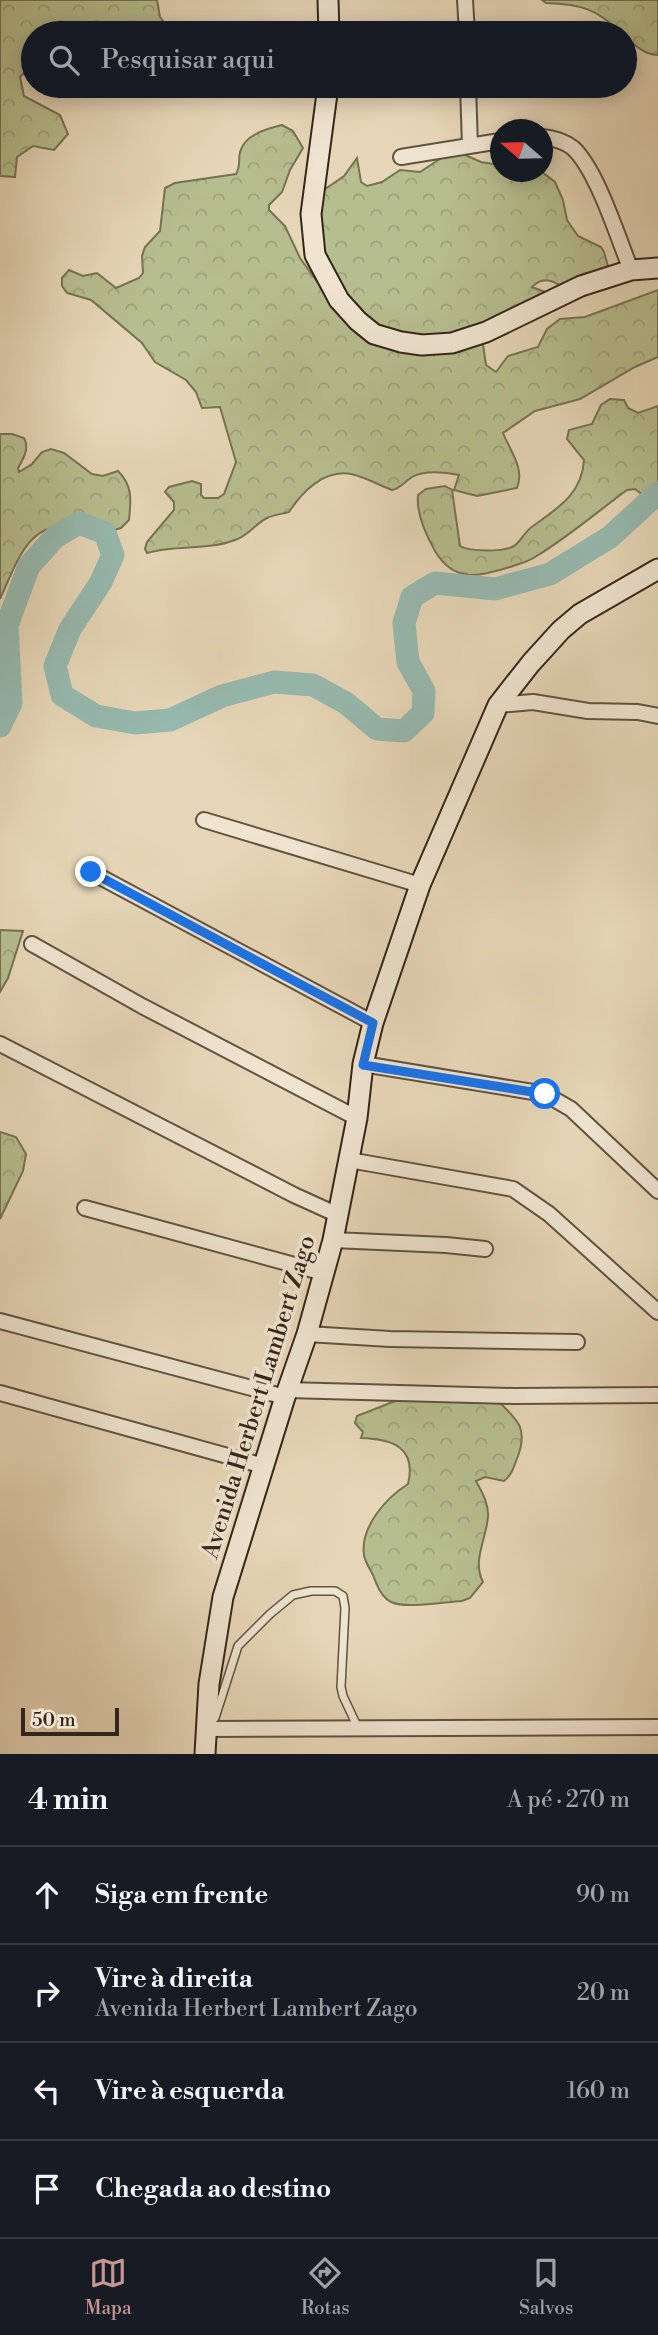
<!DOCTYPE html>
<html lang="pt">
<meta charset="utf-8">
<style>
:root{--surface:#171b24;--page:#242831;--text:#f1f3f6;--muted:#9ea1a6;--line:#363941;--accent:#c59692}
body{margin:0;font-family:"Libre Bodoni",serif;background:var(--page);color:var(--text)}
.compass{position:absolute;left:490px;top:119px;width:63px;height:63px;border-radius:50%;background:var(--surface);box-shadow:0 4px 18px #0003;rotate:290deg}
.scale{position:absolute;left:21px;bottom:18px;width:98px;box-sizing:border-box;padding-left:7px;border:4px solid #35261a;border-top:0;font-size:19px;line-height:24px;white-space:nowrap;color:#35261a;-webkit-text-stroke:5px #efe4d0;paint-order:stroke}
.stop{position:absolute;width:21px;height:21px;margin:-16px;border:5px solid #1a73e8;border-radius:50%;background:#fff}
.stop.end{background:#1a73e8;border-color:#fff;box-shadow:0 2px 7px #0008}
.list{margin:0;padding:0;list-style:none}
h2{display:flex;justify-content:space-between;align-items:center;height:91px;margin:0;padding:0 28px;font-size:30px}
h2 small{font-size:23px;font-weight:400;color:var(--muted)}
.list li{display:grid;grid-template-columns:46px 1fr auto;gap:21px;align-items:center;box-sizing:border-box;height:98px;padding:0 28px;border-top:2px solid var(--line)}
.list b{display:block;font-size:26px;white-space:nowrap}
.list p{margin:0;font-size:23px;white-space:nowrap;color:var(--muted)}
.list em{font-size:23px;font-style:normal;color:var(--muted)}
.icon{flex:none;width:38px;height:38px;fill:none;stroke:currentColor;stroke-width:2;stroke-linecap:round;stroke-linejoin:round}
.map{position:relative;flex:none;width:658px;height:1754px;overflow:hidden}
.search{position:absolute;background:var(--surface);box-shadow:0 4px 18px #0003;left:21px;right:21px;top:21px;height:77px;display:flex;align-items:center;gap:18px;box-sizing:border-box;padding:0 24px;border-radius:38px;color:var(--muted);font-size:26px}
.sheet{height:483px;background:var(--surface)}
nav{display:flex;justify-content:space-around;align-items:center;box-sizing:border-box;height:98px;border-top:2px solid var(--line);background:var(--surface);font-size:19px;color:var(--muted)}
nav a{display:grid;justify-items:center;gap:4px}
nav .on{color:var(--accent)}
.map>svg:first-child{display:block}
</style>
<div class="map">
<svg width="658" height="1754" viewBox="0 0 658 1754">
<defs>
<pattern id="forest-crowns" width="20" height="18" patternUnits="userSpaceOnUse" patternTransform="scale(1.75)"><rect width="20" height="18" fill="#b6bd8e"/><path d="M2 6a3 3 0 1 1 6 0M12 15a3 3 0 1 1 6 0" fill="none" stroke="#9da27a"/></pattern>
</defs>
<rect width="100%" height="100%" fill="#e6d6b7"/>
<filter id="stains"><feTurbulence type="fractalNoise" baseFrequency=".00286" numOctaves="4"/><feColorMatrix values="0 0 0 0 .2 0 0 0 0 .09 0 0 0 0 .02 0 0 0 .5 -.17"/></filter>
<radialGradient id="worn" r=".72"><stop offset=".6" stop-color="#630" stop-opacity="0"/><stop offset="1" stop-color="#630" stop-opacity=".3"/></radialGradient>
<path fill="url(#forest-crowns)" stroke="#767254" stroke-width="2" d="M0 0H157L160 17 171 31 170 33H33V65L20 77 24 96 60 115 68 134 54 150 33 146 17 157 15 177 0 176Z
M542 0H658V55C645 55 634 45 625 36V33H622C596 9 582 4 546 3Z
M282 125 293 131 303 148 290 170 282 192 269 205V210L285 226 300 258 349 326 368 330 323 267 320 198 324 190 344 176 357 158 361 182 367 186 382 182 400 170 420 172 443 157 463 154 481 162 500 165V172H542L555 182 563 200 567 220 578 236 601 247 604 252 608 266 601 278 571 292C557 284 546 273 532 287L548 293 482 338 486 365 496 372 508 356 538 347 547 329 560 319 585 317 658 290V357L635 367 580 399 535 411 503 433C510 451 525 468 517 488L477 496 454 490 459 475C446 472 424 470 412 477 404 482 401 488 392 490 379 485 365 477 351 474 324 469 302 492 289 512 282 514 273 515 267 518 255 524 248 536 235 540 207 551 176 544 147 553L145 549 147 542 174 510V502L165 492 169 487 192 481 201 484V495L204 498H218L224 494 236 462 220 407 202 408 196 392 186 380 155 362 142 343 91 300 67 293 62 286V278L69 270 83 276 97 273 116 288 139 278 143 273 142 256 145 247 160 231 165 188 175 183 236 174C241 166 238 160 240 152 245 134 267 129 282 125Z
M610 399 624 400 628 408 638 413 658 406V489L643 495 635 489 627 490C597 512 567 538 535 557 528 562 518 564 510 567 479 577 454 583 435 551 426 535 416 514 418 495L426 489 445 486 452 490 460 546C470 552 503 552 514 546 521 541 525 531 533 526 558 508 582 494 584 460L567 439 569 430 592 424 601 405Z
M0 434H12L24 438C30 448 23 459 18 468L19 472 32 464 42 452 51 449 64 453 92 474 103 476 118 471C133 486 131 500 129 520L121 528 110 531 51 528C23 535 11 576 0 599Z
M0 930 23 931 8 978 0 992Z
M0 1132 16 1137 26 1154 23 1171 0 1219Z
M408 1396 495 1398C515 1418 529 1426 518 1456 514 1466 512 1475 504 1481L485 1477 476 1481C482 1492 489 1504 488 1517 486 1540 472 1561 483 1582L470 1598 462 1601C444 1602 406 1609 391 1602 381 1597 377 1585 373 1575 370 1569 365 1562 364 1555 360 1527 386 1498 408 1484 417 1447 392 1439 361 1438L363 1432 355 1423 357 1416Z"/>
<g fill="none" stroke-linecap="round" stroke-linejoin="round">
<path stroke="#96b9af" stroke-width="23" d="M0 726 11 703 7 625 29 566 55 537 79 523 105 533 113 555 101 582 70 629 55 666 62 695 96 716 135 723 170 720 222 696 274 682 313 685 346 703 377 729 404 731 423 713 424 691 408 662 404 623 412 597 435 583 495 589 550 574 610 537 658 493"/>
<g stroke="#615241" stroke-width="10">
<path id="lane" d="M215 1718 238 1646 270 1614 293 1595 311 1591H335L343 1596 345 1608 341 1687 343 1696 358 1728"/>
</g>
<g stroke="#615241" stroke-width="18">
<path id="street" d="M465 0 467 33
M468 86 470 146
M542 137C553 138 564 141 573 148 597 170 618 238 631 270
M401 157 500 141
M498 705 533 702 588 711 638 712 658 716
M204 820 420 885
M91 872 373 1023
M32 944 142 1006 357 1118
M0 1044 294 1195 338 1215
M363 1064 545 1094 571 1109 658 1191
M349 1160 513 1189 549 1214 658 1312
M85 1208 324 1273
M333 1240 446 1245 485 1249
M0 1321 285 1397
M307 1334 390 1339 577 1342
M287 1390 513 1396 658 1395
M0 1393 264 1466
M205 1729 658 1727"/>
</g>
<g stroke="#35261a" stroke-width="23">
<path id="secondary" d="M328 0 329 33
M328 86 311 214 315 255 339 300 358 321 374 334 401 342 422 345 452 343 486 332 581 286 631 270 658 268
M205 1754 209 1684 223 1597 285 1397 307 1334 333 1240 357 1118 363 1064 373 1023 420 885 498 705 531 663 561 630 580 614 658 569"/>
</g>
<use href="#lane" stroke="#efe4d0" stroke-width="7"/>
<use href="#street" stroke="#efe4d0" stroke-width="14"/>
<use href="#secondary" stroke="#efe4d0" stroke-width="19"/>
</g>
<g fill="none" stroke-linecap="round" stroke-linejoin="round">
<path stroke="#1a73e8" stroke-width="9" d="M91 872 373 1023 363 1065 545 1094"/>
</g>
<g text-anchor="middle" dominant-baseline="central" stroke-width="7" stroke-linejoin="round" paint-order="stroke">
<g font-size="24" fill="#35261a" stroke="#efe4d0">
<text transform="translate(259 1397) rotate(-73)">Avenida Herbert Lambert Zago</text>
</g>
</g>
<rect width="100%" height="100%" filter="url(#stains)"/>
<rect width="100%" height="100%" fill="url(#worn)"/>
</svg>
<svg class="compass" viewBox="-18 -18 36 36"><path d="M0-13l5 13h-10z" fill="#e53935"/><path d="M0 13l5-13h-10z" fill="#9ea1a6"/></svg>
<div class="scale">50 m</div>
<div class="stop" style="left:545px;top:1094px"></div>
<div class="stop end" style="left:91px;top:872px"></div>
<div class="search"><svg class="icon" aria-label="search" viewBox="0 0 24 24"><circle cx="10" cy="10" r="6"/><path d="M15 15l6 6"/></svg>Pesquisar aqui</div>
</div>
<section class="sheet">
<h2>4 min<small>A pé · 270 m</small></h2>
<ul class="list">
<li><svg class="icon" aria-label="ahead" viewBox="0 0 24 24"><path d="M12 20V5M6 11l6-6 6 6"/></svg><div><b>Siga em frente</b></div><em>90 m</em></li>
<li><svg class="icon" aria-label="right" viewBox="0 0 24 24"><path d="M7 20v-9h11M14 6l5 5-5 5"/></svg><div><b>Vire à direita</b><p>Avenida Herbert Lambert Zago</p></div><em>20 m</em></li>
<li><svg class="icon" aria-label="left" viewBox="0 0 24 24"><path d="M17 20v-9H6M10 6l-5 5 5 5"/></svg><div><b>Vire à esquerda</b></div><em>160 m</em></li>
<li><svg class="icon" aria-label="arrive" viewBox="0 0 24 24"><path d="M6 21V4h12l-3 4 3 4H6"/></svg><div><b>Chegada ao destino</b></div></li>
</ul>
</section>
<nav>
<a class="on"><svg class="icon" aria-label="map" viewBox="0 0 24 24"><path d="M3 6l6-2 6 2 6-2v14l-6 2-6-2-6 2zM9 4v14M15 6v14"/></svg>Mapa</a>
<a><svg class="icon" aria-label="directions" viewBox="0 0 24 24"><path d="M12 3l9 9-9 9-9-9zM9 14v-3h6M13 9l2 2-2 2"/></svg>Rotas</a>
<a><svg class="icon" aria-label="saved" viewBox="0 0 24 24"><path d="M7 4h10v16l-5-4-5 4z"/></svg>Salvos</a>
</nav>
